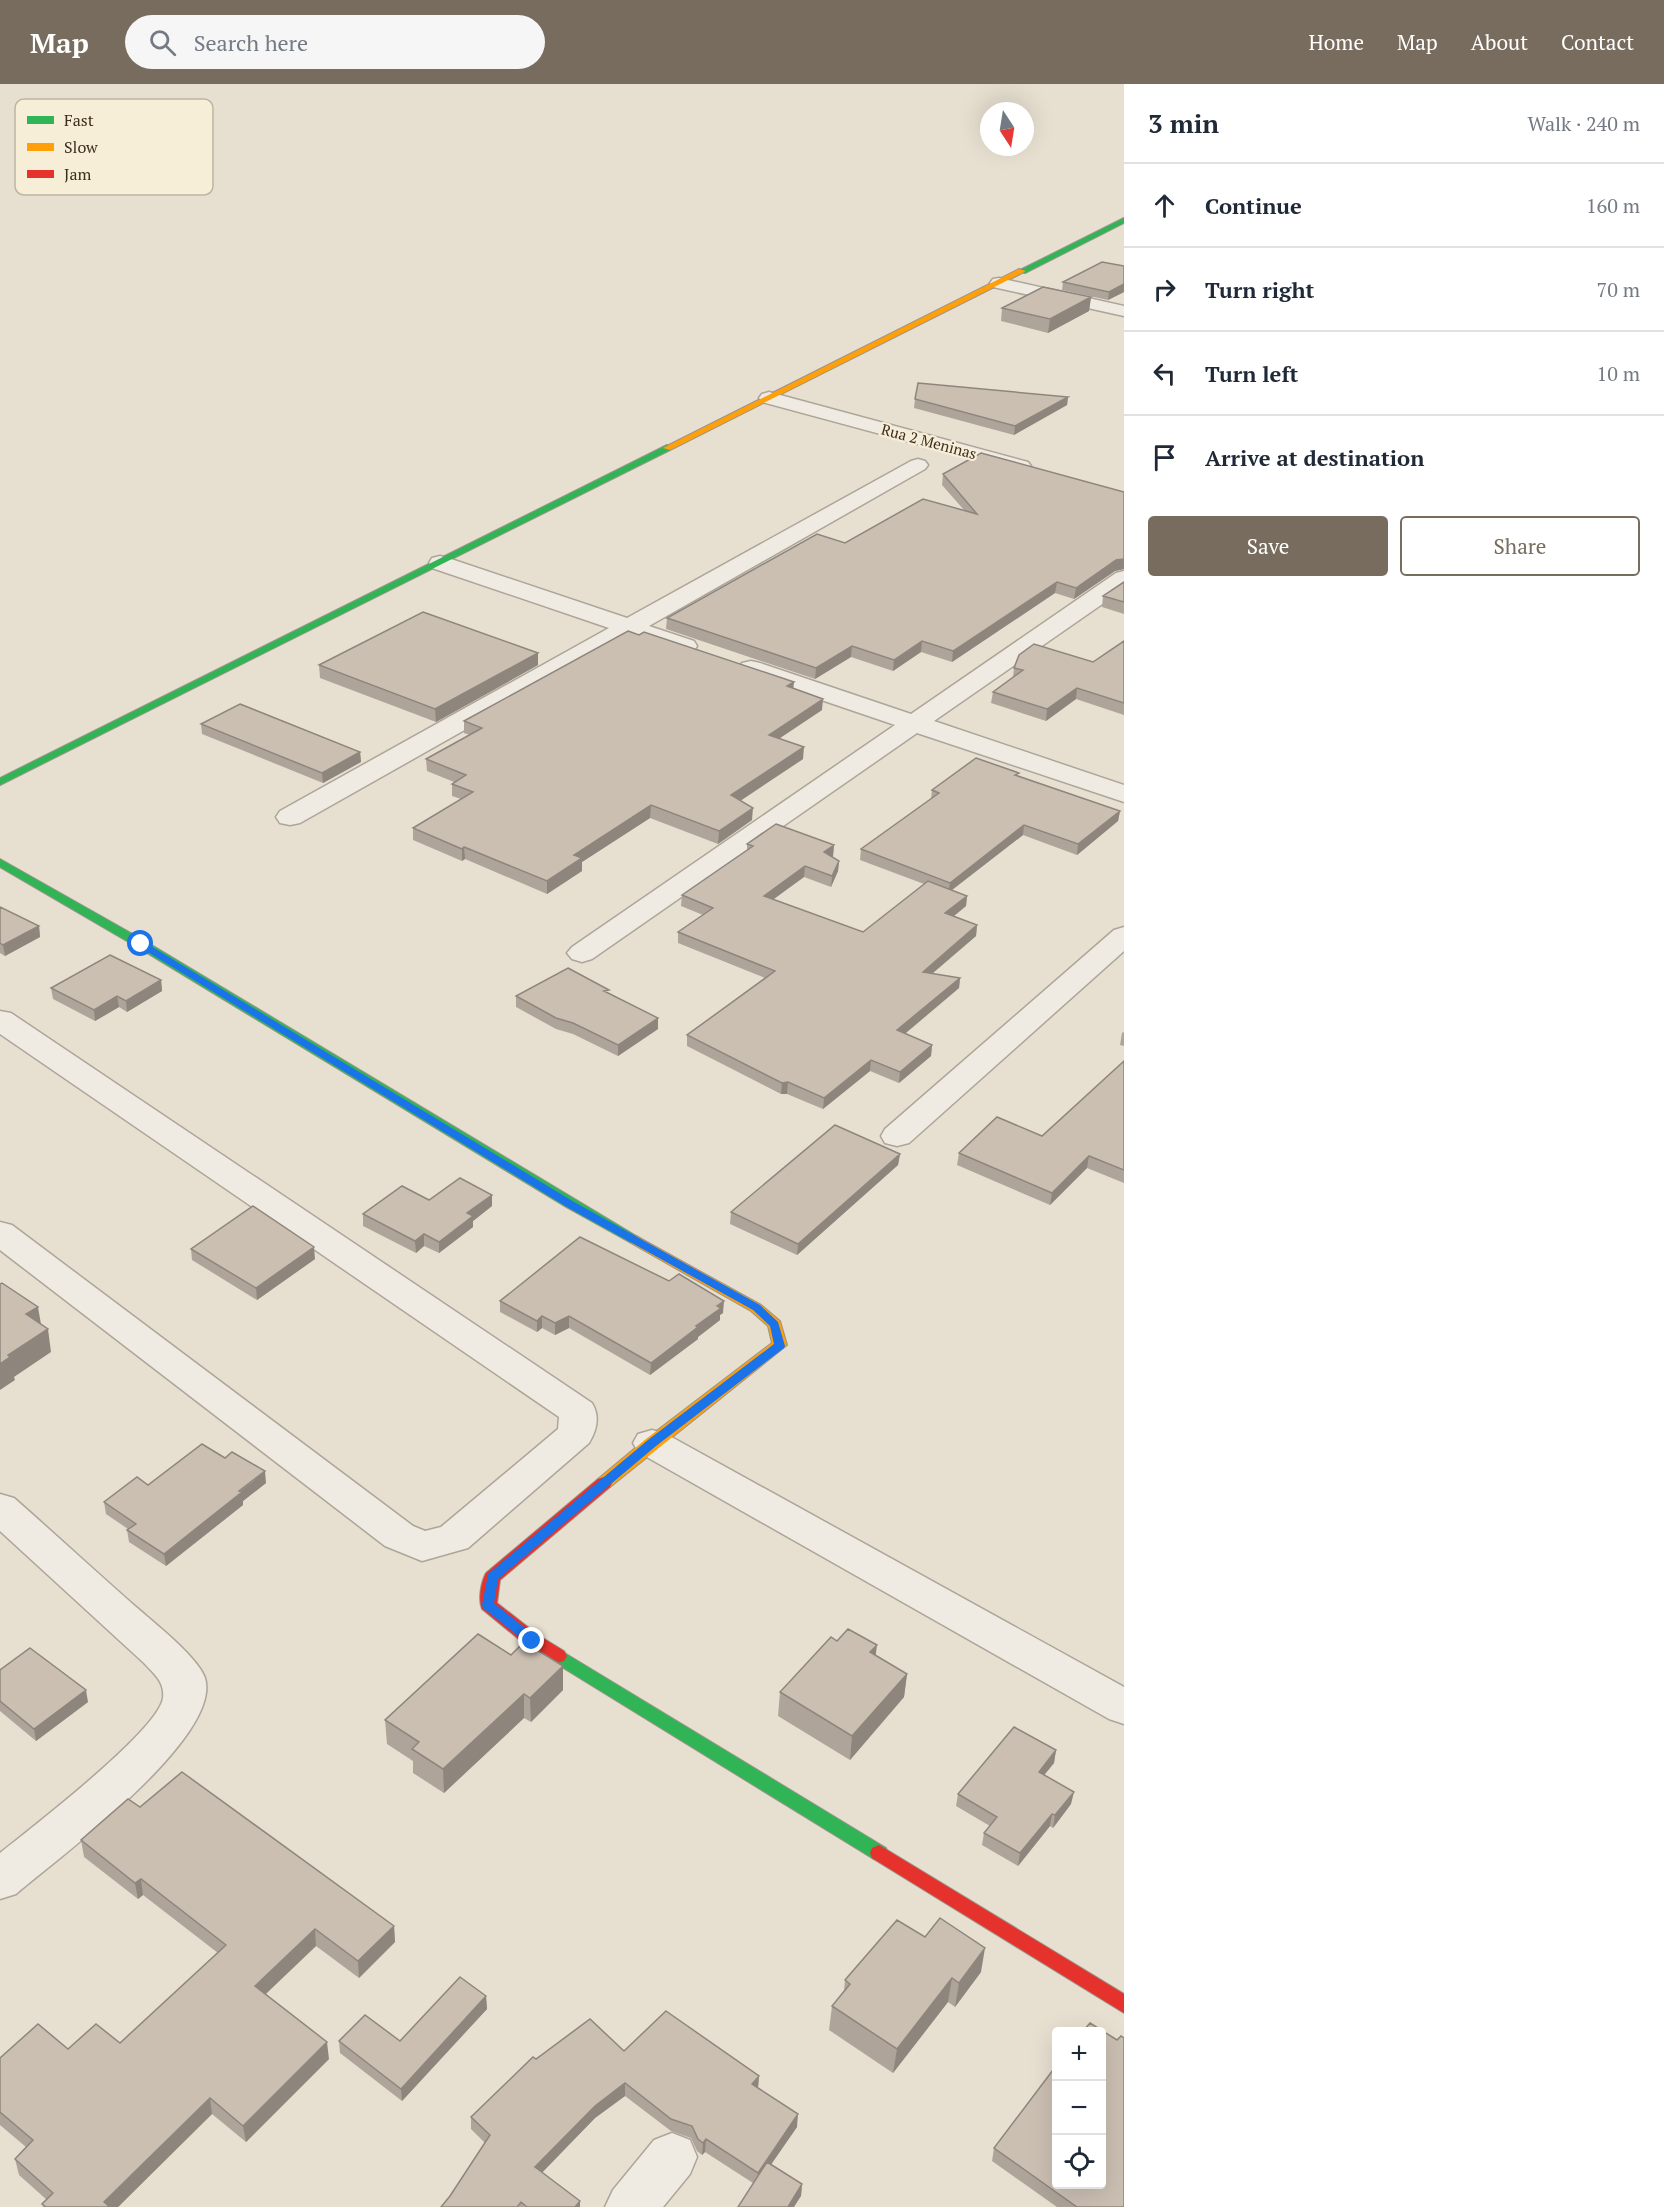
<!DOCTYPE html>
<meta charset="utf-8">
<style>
:root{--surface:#fff;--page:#f6f6f7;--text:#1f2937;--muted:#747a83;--line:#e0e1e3;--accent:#786c5e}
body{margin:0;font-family:"PT Serif",serif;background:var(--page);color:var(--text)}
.controls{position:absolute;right:18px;bottom:18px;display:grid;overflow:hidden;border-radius:6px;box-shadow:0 6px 24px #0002}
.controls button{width:54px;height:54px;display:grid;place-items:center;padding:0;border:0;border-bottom:2px solid var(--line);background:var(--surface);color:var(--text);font:30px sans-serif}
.compass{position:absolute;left:980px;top:18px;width:54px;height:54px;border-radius:50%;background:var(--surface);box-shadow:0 6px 24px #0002;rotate:168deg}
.stop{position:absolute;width:18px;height:18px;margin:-14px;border:4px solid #1a73e8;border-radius:50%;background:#fff}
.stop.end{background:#1a73e8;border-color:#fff;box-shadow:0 2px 6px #0008}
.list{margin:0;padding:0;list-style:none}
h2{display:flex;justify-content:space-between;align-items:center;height:78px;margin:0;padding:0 24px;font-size:26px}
h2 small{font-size:20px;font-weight:400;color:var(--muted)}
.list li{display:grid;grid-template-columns:39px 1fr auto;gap:18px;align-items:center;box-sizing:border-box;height:84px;padding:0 24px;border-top:2px solid var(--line)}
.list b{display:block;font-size:22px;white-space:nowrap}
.list em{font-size:20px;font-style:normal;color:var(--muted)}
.actions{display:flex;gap:12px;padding:18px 24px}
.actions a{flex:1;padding:14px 0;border:2px solid var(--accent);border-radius:6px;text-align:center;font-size:21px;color:var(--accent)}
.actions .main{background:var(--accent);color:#fff}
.icon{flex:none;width:33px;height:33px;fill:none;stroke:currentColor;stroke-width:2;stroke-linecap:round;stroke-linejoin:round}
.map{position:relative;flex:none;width:1124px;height:2123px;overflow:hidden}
header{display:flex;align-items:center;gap:36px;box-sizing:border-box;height:84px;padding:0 30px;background:var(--accent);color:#fff}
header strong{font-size:28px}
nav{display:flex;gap:33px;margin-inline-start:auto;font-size:21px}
.search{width:420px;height:54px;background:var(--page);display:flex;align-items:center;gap:15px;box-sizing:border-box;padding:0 21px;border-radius:33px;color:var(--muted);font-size:22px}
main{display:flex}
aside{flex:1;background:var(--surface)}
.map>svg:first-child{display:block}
</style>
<header>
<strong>Map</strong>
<div class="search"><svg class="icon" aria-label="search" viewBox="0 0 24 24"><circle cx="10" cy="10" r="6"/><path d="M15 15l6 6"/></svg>Search here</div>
<nav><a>Home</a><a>Map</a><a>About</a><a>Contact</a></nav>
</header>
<main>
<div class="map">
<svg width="1124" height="2123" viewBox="0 0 1124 2123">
<rect width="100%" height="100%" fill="#e7e0d1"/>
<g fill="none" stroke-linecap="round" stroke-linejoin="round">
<g stroke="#ada599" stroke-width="3">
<path id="street" d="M999 194 1124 222V232L993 203 990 199 993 195Z
M769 308 1028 378 1031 382 1028 386 1021 388 762 318 759 314 762 310Z
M918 375 925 377 928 381 925 385 649 542 694 557 697 562 694 567 685 569 631 552 300 739 290 741 280 739 276 733 280 727 609 544 432 484 429 479 432 474 440 472 448 474 627 534 911 377Z
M1124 487V505L934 637 1124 701V718L917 649 592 875 582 878 572 875 567 869 572 863 895 641 742 589 739 584 742 579 751 577 760 579 911 630 1116 489Z
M1124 843V867L909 1059 897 1062 885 1059 881 1052 885 1045 1114 846Z
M0 927 11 929 592 1319C600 1332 597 1346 589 1359L468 1464 422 1477 385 1462 0 1166V1138L12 1141 413 1442 425 1447 441 1443 558 1345 559 1333 0 950Z
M652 1346 666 1350 1124 1603V1640L1109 1635 638 1368 633 1359 638 1350Z
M0 1410 14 1414C55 1450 95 1487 136 1523 153 1538 198 1573 205 1594 223 1653 58 1774 16 1810L0 1815V1769C30 1745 159 1646 163 1614 165 1598 154 1590 144 1579L0 1447Z
M672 2049 690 2056 697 2073 690 2090 663 2123H605L613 2106 654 2056Z"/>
</g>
<g stroke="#9c958a" stroke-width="2">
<path id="fast" d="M1124 134V139L1025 189 1018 187Z
M667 361 670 362V366L0 701V694Z
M0 775 145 857 643 1156 641 1159H631L566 1123 137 863 0 783Z
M558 1565 886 1764 888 1769 886 1774 879 1777 872 1774 552 1577 549 1572 552 1567Z"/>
</g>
<g stroke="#9c958a" stroke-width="2">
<path id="slow" d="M1019 185 1026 187 670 366 663 364Z
M636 1152 761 1221 780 1237 787 1261 610 1403H598L596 1399 598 1395 646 1355 772 1259 768 1242 751 1227 631 1159 629 1156 631 1153Z"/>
</g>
<g stroke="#9c958a" stroke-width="2">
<path id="jam" d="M604 1393 610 1395 612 1399 610 1403 500 1496 497 1519 538 1551 564 1567 567 1572 564 1577 558 1579 526 1561 482 1525C478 1516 481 1498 486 1489L598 1395Z
M879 1761 1124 1910V1929L872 1774 870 1769 872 1764Z"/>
</g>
<use href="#street" fill="#efebe3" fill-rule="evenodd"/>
<use href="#fast" fill="#30b455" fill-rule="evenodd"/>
<use href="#slow" fill="#ff9f0a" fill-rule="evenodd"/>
<use href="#jam" fill="#e5322d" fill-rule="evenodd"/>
</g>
<path fill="#afa499" d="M1124 182V208L1108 216 1062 206 1063 198Z
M1091 213 1089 227 1048 249 1001 237 1002 224Z
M1068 313 1067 321 1014 351 914 324 915 315Z
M943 390 1124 408V485L1115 487 1074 515 1055 509 952 578 921 568 893 587 851 573 815 595 666 545 667 534 845 459 964 426 942 401Z
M1124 498V530L1102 523 1103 512Z
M1124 557V631L1076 615 1046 637 991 619 993 608 1013 593 1014 584 1093 578Z
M319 581H538L436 638 320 594Z
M794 604 822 626 780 654 803 675 740 717 752 736 718 760 650 734 582 778V787L547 810 465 775 462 777 413 756V744L461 715 452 712V700L454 698 427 687 426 675 470 651 464 649V637Z
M201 640 360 668 361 678 323 699 202 650Z
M1018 692 1120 727 1118 737 1077 771 1023 751 952 806 967 812 966 822 954 832 977 841 976 852 932 890 960 894 959 904 905 950 932 961 931 972 899 999 870 987 823 1025 787 1010H781L687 962V951L765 894 678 859V848L703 831 681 822 682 811 747 767V760L834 761 833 772H832L839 777 838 787 831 803 804 793 773 815 863 848 924 800 860 776 861 765 931 715 932 706Z
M0 823 39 842 40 853 5 872 0 869Z
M161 896 162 907 127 928 119 923 95 937 53 915 51 904Z
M608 910 658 945 618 972 573 950 556 945 516 923V912Z
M1124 948V962L1120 961 1122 949Z
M1124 977V1099L1087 1084 1050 1121 957 1081 959 1069 1042 1052Z
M900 1070 898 1081 797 1171 730 1140 731 1128Z
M429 1116 492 1122 473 1137V1143L439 1169 424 1162 416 1169 363 1142V1130Z
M191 1165 315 1175 257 1216 192 1176Z
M500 1217 723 1229 720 1231V1236L698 1253V1255L650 1291 569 1244 555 1251 542 1244 537 1248 500 1228Z
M266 1399 243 1417V1421L166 1482 129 1458 127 1446 128 1445 106 1430 104 1418 148 1401Z
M478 1550 563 1606 531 1638 524 1634 444 1709 413 1689V1677L387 1660 385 1636Z
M837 1557 876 1572 907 1590 904 1613 850 1676 778 1632 780 1608Z
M0 1586 88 1618 36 1657 0 1627Z
M1056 1666 1054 1679 1044 1691 1071 1720 1053 1744 1050 1742 1018 1782 982 1761 984 1749 990 1742 956 1722 958 1710Z
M140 1723 394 1842 395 1858 359 1894 316 1862 266 1910 329 1975 246 2058 212 2030 118 2123H43L42 2120 47 2116 19 2091 15 2075 26 2063 0 2041V1974L120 1959 218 1869 143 1811 138 1815 84 1773 81 1756Z
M925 1853 981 1888 955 1923 948 1918 893 1989 829 1946 832 1922 844 1907 845 1896Z
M486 1912 487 1925 402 2017 340 1969 339 1957H400Z
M1117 1956 1124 2123H1057L992 2077 994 2064Z
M624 1967 759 1992 758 2004 797 2043 771 2080 802 2100 801 2112 753 2099 705 2068 702 2071 697 2067 691 2054 671 2047 625 2012 595 2034 542 2088 580 2117V2123H441L450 2112 485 2059 471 2045V2033L536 1975Z"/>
<path fill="#8e867d" d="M1124 200V208L1108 216 1109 208Z
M1091 213 1089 227 1048 249 1050 235Z
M1068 313 1067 321 1014 351 1015 342Z
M1124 475V485L1115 487 1074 515 1076 504 1116 476Z
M1057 498 1055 509 952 578 953 567Z
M922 557 921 568 893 587 894 576Z
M852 562 851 573 815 595 816 584Z
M538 569V581L436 638 435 625Z
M794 598 793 609 787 602Z
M1077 604 1076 615 1046 637 1047 625Z
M823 615 822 626 768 662 769 651Z
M804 663 803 675 731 723V711Z
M360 668 361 678 323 699 322 689Z
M651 721 650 734 582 778V787L547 810V797L574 771Z
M753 724 752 736 718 760 719 747Z
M1120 727 1118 737 1077 771 1078 760Z
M1024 741 1023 751 948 809 950 799Z
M834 761 833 772 824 778V768Z
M464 763 465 775 462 777V765Z
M839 777 838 787 831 803 832 792Z
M805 782 804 793 763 823 764 812Z
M967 812 966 822 944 840 945 829Z
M977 841 976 852 921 899 923 888Z
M39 842 40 853 5 872 3 861Z
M960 894 959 904 896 957 897 946Z
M161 896 162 907 127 928 126 917Z
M117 912 119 923 95 937 94 926Z
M658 934V945L618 972V961Z
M932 961 931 972 899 999 900 988Z
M871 976 870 987 823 1025 824 1014Z
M788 998 787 1010H781L782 999Z
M900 1070 898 1081 797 1171 798 1160Z
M1089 1072 1087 1084 1050 1121 1052 1109Z
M492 1111V1122L473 1137V1143L439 1169V1158L467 1129Z
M424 1150V1162L416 1169 415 1157Z
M314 1163 315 1175 257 1216 256 1204Z
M724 1217 723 1229 720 1231V1236L698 1253V1255L650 1291 651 1279Z
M38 1223 42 1246 26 1230Z
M542 1232V1244L537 1248V1237Z
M569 1232V1244L555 1251V1239Z
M48 1245 51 1268 14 1293 15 1296 0 1306V1280L8 1271Z
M265 1387 266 1399 243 1417V1421L166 1482 164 1470Z
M877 1561 874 1585 870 1568Z
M563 1582V1606L531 1638 530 1614Z
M907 1590 904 1613 850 1676 852 1652Z
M86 1606 88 1618 36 1657 34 1645Z
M524 1610V1634L444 1709 443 1685Z
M1056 1666 1054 1679 1037 1700 1039 1688Z
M1074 1708 1071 1720 1053 1744 1055 1731Z
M1052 1730 1050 1742 1018 1782 1020 1769Z
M141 1795 143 1811 138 1815 135 1799Z
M394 1842 395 1858 359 1894 358 1877Z
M315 1845 316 1862 257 1918 255 1902Z
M985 1864 981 1888 955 1923 959 1899Z
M952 1894 948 1918 893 1989 897 1965Z
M486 1912 487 1925 402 2017 401 2005Z
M327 1958 329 1975 246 2058 243 2042Z
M759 1992 758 2004 752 2000Z
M625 1999V2012L595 2034 536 2095 535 2083 595 2022Z
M210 2014 212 2030 118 2123H105L104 2118Z
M798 2030 797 2043 757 2101 758 2089Z
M706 2055 705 2068 702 2071 703 2059Z
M802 2100 801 2112 794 2123H788Z
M580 2117V2123H575Z"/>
<path fill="#cbbfb2" stroke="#8e867d" stroke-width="1.5" d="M1102 178 1124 182V200L1109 208 1063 198Z
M1043 203 1091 213 1050 235 1002 224Z
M918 299 1068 313 1015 342 915 315Z
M981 369 1124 408V475L1116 476 1076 504 1057 498 953 567 922 557 894 576 852 562 816 584 667 534 817 450 845 459 923 415 977 430 943 390Z
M1124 498V518L1103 512Z
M423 528 538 569 435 625 319 581Z
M628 547 639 551 644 548 794 598 787 602 823 615 769 651 804 663 731 711 753 724 719 747 651 721 574 771 582 774 547 797 464 763 462 765 413 744 473 708 452 700 466 691 426 675 482 644 464 637Z
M1124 557V619L1077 604 1047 625 993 608 1023 586 1014 584 1019 571 1034 560 1093 578Z
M240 620 360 668 322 689 201 640Z
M976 674 1019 689 1015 691 1120 727 1078 760 1024 741 950 799 861 765 939 709 932 706Z
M776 740 834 761 824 768 839 777 832 792 805 782 764 812 863 848 928 797 967 812 945 829 977 841 923 888 960 894 897 946 932 961 900 988 871 976 824 1014 788 998 782 999 687 951 775 887 678 848 713 824 682 811 753 762 747 760Z
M0 823 39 842 3 861 0 859Z
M110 871 161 896 126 917 117 912 94 926 51 904Z
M568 884 609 906 604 907 658 934 618 961 573 939 556 934 516 912Z
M1124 977V1086L1089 1072 1052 1109 959 1069 997 1033 1042 1052Z
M835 1041 900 1070 798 1160 731 1128Z
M460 1094 492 1111 467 1129 473 1132 439 1158 424 1150 415 1157 363 1130 402 1102 429 1116Z
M253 1122 314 1163 256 1204 191 1165Z
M580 1153 669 1197 679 1190 724 1217 717 1222 721 1224 696 1242 698 1243 651 1279 569 1232 555 1239 542 1232 537 1237 500 1217Z
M2 1199 38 1223 26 1230 48 1245 8 1271 10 1273 0 1280V1200Z
M202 1360 225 1374 232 1368 265 1387 239 1407 242 1408 164 1470 127 1446 136 1440 104 1418 137 1393 148 1401Z
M848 1545 877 1561 870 1568 907 1590 852 1652 780 1608 831 1553 837 1557Z
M478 1550 511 1571 524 1558 563 1582 530 1614 524 1610 443 1685 412 1665 419 1658 385 1636Z
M30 1564 86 1606 34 1645 0 1617V1586Z
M1014 1643 1056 1666 1039 1688 1074 1708 1055 1731 1052 1730 1020 1769 984 1749 997 1733 958 1710Z
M182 1688 394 1842 358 1877 315 1845 255 1902 327 1958 243 2042 210 2014 104 2118 110 2123H46L42 2120 53 2109 15 2075 33 2056 0 2028V1974L38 1940 68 1965 96 1940 120 1959 226 1861 141 1795 135 1799 81 1756 128 1715 140 1723Z
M940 1834 985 1864 959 1899 952 1894 897 1965 832 1922 850 1900 845 1896 897 1836 925 1853Z
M460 1893 486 1912 401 2005 339 1957 365 1931 400 1957Z
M666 1927 759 1992 752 2000 798 2030 758 2089 706 2055 703 2059 698 2055 692 2042 671 2035 625 1999 595 2022 535 2083 580 2117 575 2123H527L521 2118 517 2123H441L450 2112 490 2051 471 2033 533 1973 536 1975 590 1935 624 1967Z
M1090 1939 1117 1956 1121 1952 1124 1954V2123H1077L994 2064 1056 1982V2100H1101V1947H1083Z
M767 2078 802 2100 788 2123H738Z"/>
<path fill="#1a73e8" d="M138 858H144L574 1118 760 1221 778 1238 785 1262 784 1264 656 1362 498 1495 494 1519 536 1553 538 1557 536 1560H528L483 1524 482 1521 488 1490 648 1356 774 1260 770 1242 753 1226 567 1123 138 862Z"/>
<g text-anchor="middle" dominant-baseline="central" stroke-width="4.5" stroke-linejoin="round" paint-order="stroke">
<g font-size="15" fill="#3d2e20" stroke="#f7eed8">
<text transform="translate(929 357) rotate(15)">Rua 2 Meninas</text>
</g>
</g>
<rect x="15" y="15" width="198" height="96" rx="9" fill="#f7eed8" stroke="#bfb4a1" stroke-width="1.5"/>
<rect x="27" y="32" width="27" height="8" fill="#30b455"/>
<rect x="27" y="59" width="27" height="8" fill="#ff9f0a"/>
<rect x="27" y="86" width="27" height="8" fill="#e5322d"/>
<g font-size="16" fill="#3d2e20">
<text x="64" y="42">Fast</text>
<text x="64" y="69">Slow</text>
<text x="64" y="96">Jam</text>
</g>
</svg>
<div class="controls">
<button>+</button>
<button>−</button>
<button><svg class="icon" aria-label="locate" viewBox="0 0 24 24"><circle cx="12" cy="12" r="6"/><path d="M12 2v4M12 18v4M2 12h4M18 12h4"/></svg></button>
</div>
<svg class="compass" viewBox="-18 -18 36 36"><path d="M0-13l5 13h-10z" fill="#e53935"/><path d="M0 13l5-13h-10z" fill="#747a83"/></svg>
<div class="stop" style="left:141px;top:860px"></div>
<div class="stop end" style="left:532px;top:1557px"></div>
</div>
<aside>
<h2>3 min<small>Walk · 240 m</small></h2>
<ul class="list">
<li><svg class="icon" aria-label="ahead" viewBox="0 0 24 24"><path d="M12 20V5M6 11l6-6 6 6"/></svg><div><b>Continue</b></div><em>160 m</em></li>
<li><svg class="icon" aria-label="right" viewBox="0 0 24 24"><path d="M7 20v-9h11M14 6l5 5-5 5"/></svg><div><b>Turn right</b></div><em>70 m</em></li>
<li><svg class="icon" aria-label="left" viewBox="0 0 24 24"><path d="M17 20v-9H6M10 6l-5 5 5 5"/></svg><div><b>Turn left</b></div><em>10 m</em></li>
<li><svg class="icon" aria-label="arrive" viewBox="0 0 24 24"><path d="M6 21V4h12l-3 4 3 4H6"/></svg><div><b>Arrive at destination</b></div></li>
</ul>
<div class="actions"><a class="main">Save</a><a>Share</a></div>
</aside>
</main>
